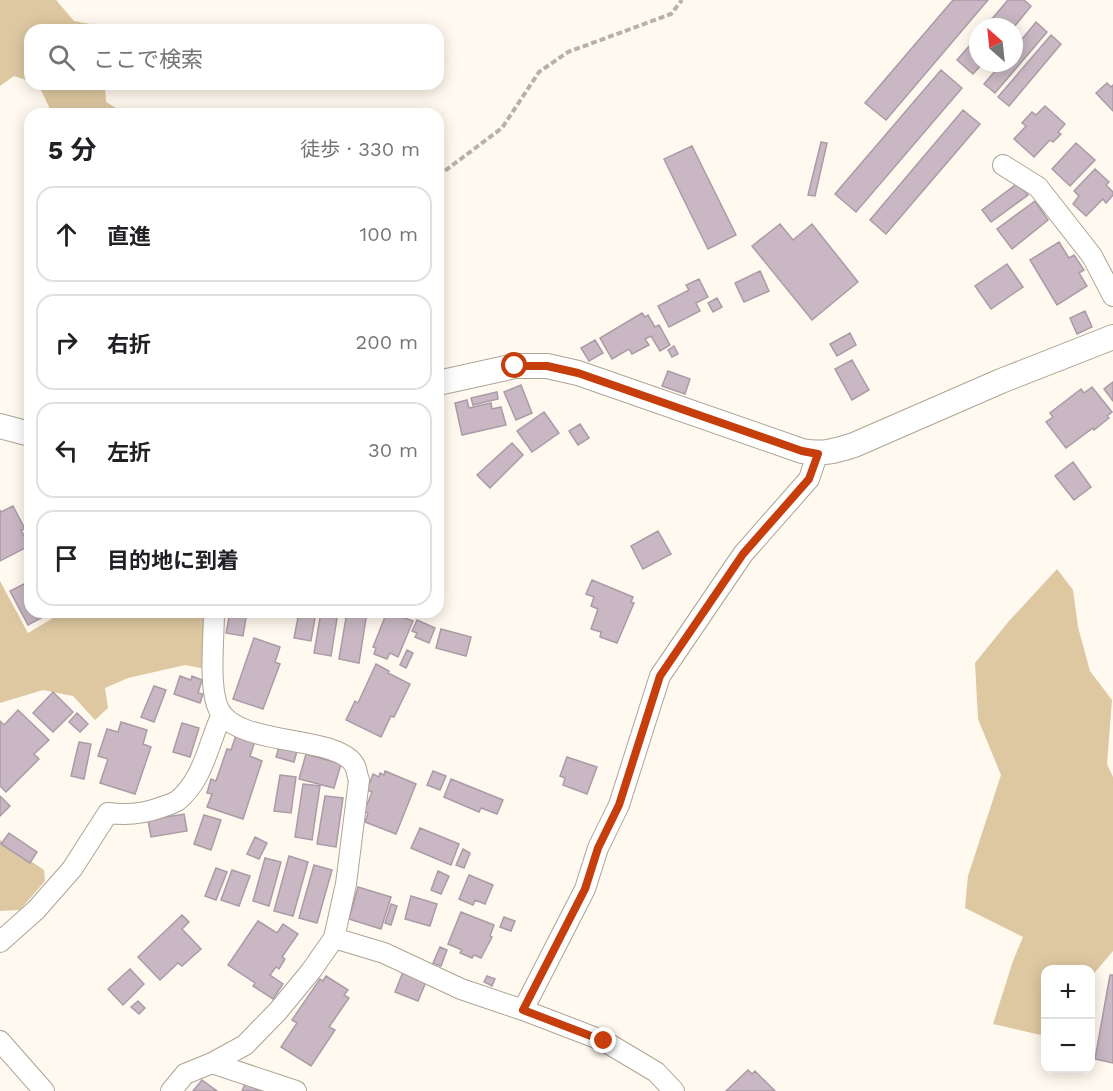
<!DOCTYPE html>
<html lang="ja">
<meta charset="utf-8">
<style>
:root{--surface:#fff;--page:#f2f2f2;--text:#202124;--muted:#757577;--line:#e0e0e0}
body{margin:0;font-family:"Work Sans","Noto Sans JP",sans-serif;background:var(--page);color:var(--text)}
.controls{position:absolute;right:18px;bottom:18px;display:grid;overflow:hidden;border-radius:12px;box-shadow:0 3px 15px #0003}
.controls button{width:54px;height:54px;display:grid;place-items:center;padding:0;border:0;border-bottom:2px solid var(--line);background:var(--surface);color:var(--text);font:30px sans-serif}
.compass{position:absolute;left:969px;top:18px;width:54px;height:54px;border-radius:50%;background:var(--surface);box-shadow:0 3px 15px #0003;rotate:333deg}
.stop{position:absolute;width:18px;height:18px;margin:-14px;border:4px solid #c53e0b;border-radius:50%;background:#fff}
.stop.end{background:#c53e0b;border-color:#fff;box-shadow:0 2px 6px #0008}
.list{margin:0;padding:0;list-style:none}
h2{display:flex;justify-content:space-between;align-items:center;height:78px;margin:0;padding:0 24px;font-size:26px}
h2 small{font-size:20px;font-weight:400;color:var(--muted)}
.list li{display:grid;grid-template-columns:39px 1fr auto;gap:18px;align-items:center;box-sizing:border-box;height:96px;margin:0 12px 12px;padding:0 12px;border:2px solid var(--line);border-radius:18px}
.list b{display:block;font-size:22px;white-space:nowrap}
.list em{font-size:20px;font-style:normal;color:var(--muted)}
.icon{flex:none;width:33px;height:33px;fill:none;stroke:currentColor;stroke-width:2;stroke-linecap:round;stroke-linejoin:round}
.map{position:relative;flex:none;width:1113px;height:1091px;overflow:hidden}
.search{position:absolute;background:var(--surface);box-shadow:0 3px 15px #0003;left:24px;top:24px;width:420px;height:66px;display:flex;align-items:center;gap:15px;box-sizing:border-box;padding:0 21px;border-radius:18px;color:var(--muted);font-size:22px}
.panel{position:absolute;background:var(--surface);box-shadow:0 3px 15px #0003;left:24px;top:108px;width:420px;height:510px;border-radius:18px}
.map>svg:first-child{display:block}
</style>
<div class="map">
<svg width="1113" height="1091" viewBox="0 0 1113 1091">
<rect width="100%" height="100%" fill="#fff9ef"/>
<path fill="#ddc8a1" d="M0 0H56L74 21 101 26V30H30V81L14 76 0 86Z
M38 84H105L106 102 126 114H55L51 111Z
M1057 569 1073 590 1078 627 1090 671 1112 700 1107 764 1113 777V951L1091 977 1090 970H1046L1045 1036 993 1024 1013 961 1023 937 965 908 968 876 1001 775 978 719 975 663 1009 621Z
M0 581 28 633 63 612H135L170 614 173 612H208L206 669 185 665 128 678 105 688 108 708 95 720 73 696 43 690 0 703Z
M0 840 44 870 45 881 20 910 0 911Z"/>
<path fill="#c9b8c3" stroke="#ab9ba6" stroke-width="1.5" d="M953 0H988L886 120 865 103Z
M1008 0H1024L1031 6 1014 27H985Z
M1036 22 1047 32 995 93 984 84 1002 63H1014V49Z
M1051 35 1061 44 1009 106 998 97Z
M978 36V63H983L973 74 957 60Z
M941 70 962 88 856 212 835 194Z
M1107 83 1111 87 1113 85V111L1096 93Z
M1045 106 1065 124 1058 132 1061 134 1053 142 1050 140 1034 157 1014 139 1026 126 1022 123 1032 112 1036 115Z
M963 110 980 124 886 234 870 220Z
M821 142 827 143 815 196 808 195Z
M1076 143 1095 160 1070 186 1052 169Z
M692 146 736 235 708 249 664 159Z
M1095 169 1109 182 1106 185 1113 192V195L1106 203 1103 199 1086 216 1073 204 1079 196 1074 191Z
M1018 183 1028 195 991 222 982 210Z
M1035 201 1048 220 1012 249 997 229Z
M780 224 793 240 812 224 858 282 812 320 752 246Z
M1059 242 1069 258 1074 255 1084 270 1079 273 1087 286 1057 305 1030 260Z
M1007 264 1023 287 991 309 975 286Z
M760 271 769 291 744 302 735 283Z
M699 279 708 297 696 303 700 311 669 327 658 306 689 290 686 285Z
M717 298 722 307 713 312 708 303Z
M1085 311 1092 327 1077 334 1070 318Z
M642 313 645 317 648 315 655 327 659 325 670 345 660 351 651 336 645 339 649 345 632 354 629 349 612 359 600 338Z
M850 333 856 345 837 356 830 344Z
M595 340 603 353 589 361 581 348Z
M674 346 678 354 672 357 668 350Z
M852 360 869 390 852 400 835 369Z
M668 371 690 379 685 394 662 386Z
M1113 382V401L1104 389Z
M521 385 532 413 516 420 504 392Z
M1092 387 1112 412 1107 416 1109 418 1094 430 1093 428 1066 448 1046 422 1053 417 1050 413 1081 389 1084 393Z
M497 392 498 399 473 405 471 398Z
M467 400 469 408 491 403 492 409 501 407 506 425 462 435 455 403Z
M544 412 559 433 532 452 517 431Z
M580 424 589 438 578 445 569 431Z
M512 443 523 455 490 488 477 475Z
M1073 462 1091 487 1074 500 1055 476Z
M13 506 25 529 21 530 29 546 0 561V510L1 512Z
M658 531 671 554 643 569 631 546Z
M592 580 633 597 631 602 634 603 617 643 600 637 601 632 591 629 598 609 591 606 594 597 586 594Z
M30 581V612L50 613 28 625 10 591Z
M230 612H247L243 636 226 633Z
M299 612H316L311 641 294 638Z
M321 612H338L331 656 314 653Z
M347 612H367L359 663 339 659Z
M387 612 413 621 398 657 390 653 387 659 374 654 376 648 373 647Z
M417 620 435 628 429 643 415 637 417 633 412 631Z
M441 629 471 637 466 656 436 648Z
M254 638 280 647 275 662 280 664 263 709 233 699Z
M407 650 413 653 406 668 400 665Z
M376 664 389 671 388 673 410 684 394 717 391 716 381 737 346 720 355 701 358 703Z
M180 676 191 680 192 676 202 680 198 693 203 694 200 703 174 694Z
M154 686 166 690 154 722 141 717Z
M53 692 73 712 53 732 33 713Z
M18 710 49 740 34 754 39 759 6 792 0 786V721L4 725Z
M77 713 88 724 80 732 69 722Z
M121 722 147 730 143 744 151 747 135 794 100 783 108 759 98 756 107 729 118 732Z
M182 723 199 728 190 757 173 752Z
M236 735 255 741 250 756 262 761 243 819 207 807 212 794 207 793 211 779 216 781 227 749 231 750Z
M79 742 91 744 84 779 71 776Z
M279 747 297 751 294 762 276 757Z
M306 754 341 764 334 788 299 779Z
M567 757 597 767 587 794 563 785 565 778 560 776Z
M385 771 416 784 396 834 365 822 368 813 364 812 372 792 367 790 373 774 379 777 380 773 384 775Z
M433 771 446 776 440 790 427 785Z
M280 775 296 777 291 813 274 811Z
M451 779 503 800 497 814 481 808 479 812 444 797Z
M303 784 320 786 312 840 295 837Z
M0 796 10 806 0 816Z
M325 796 343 798 336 847 317 844Z
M184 814 187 831 151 837 148 820Z
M204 815 221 820 211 850 194 844Z
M420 828 459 844 451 865 411 848Z
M9 833 37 852 30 863 1 844Z
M255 837 267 843 259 859 247 854Z
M463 849 470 853 464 868 456 865Z
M289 856 308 862 293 916 274 911Z
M265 858 281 862 269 906 253 901Z
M314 865 332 870 317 923 299 918Z
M216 868 227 872 216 900 205 896Z
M232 870 250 876 239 906 221 900Z
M438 871 449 876 441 894 431 890Z
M469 875 493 885 485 904 475 900 473 905 459 899Z
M358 887 391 897 381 929 349 919Z
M411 896 437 904 430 926 405 919Z
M391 904 397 906 391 925 385 923Z
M461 912 494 925 490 936 492 937 481 958 474 955 472 958 460 953 462 950 448 944Z
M182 915 189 922 182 929 201 949 182 966 178 963 160 980 138 957Z
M504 917 515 921 511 931 500 927Z
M258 921 277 933 283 924 298 934 282 957 285 959 279 969 276 967 270 975 283 984 273 999 253 986 255 983 228 965Z
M440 947 447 950 441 966 433 963Z
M130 969 144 984 123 1005 108 989Z
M403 972 426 982 418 1001 395 992Z
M1110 975H1113V1063L1095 1059Z
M326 976 348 990 344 995 349 998 329 1027 335 1030 311 1066 281 1047 297 1023 292 1020 320 979 323 981Z
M487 976 495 979 492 986 484 982Z
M138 1001 145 1008 139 1014 131 1007Z
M748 1070 752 1074 755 1071 775 1091H726Z
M202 1080 217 1091H193Z
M245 1084 262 1091H242Z"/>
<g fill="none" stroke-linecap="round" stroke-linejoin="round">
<g stroke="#ada494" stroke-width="22">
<path id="minor" d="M1003 165 1038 187 1092 256 1113 296
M334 938 384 953 461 989 523 1010 604 1041 656 1072 674 1091
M0 942 36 910 72 869 108 813C126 815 143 814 159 808 165 806 172 804 177 801 203 781 209 742 222 714
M523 1010 585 889 598 848 619 805 660 676 743 554 809 479 817 455
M0 1041 44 1091
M212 1063 296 1091
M171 1091 185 1074 212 1063 245 1045 278 1011 311 971 334 938 346 884 359 780C357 776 357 770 355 766 339 733 231 749 217 705 209 682 214 637 214 612"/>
</g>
<g stroke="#ada494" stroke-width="26">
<path id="tertiary" d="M438 383 515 366H547L578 373 802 451C822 455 835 451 854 445L1001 381 1113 337
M0 426 30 434"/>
</g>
<path stroke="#b7b2a9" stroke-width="4" stroke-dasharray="6 3" stroke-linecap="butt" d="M438 176 502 128 539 72 568 52 671 14 682 0"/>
<use href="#minor" stroke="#fff" stroke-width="20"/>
<use href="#tertiary" stroke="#fff" stroke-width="24"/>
</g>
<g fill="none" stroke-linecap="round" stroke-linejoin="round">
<path stroke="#c53e0b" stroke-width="8" d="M515 366H547L578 373 802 451 818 454 809 479 743 554 660 676 619 805 598 848 585 889 523 1010 604 1041"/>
</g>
</svg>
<div class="controls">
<button>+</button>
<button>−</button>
</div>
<svg class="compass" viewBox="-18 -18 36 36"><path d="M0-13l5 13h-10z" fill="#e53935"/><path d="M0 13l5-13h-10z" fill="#757577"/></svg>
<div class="stop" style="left:515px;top:366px"></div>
<div class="stop end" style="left:604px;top:1041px"></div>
<div class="search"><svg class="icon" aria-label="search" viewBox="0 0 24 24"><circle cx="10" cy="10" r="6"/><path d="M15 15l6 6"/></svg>ここで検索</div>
<section class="panel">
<h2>5 分<small>徒歩 · 330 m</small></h2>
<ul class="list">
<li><svg class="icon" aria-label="ahead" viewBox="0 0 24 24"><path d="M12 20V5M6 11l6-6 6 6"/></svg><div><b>直進</b></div><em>100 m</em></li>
<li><svg class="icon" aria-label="right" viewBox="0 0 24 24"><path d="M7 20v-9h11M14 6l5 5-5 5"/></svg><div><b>右折</b></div><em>200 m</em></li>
<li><svg class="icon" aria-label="left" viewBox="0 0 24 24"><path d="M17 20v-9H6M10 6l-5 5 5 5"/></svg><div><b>左折</b></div><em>30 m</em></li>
<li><svg class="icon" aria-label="arrive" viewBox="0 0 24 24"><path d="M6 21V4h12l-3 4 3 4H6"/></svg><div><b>目的地に到着</b></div></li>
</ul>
</section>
</div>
